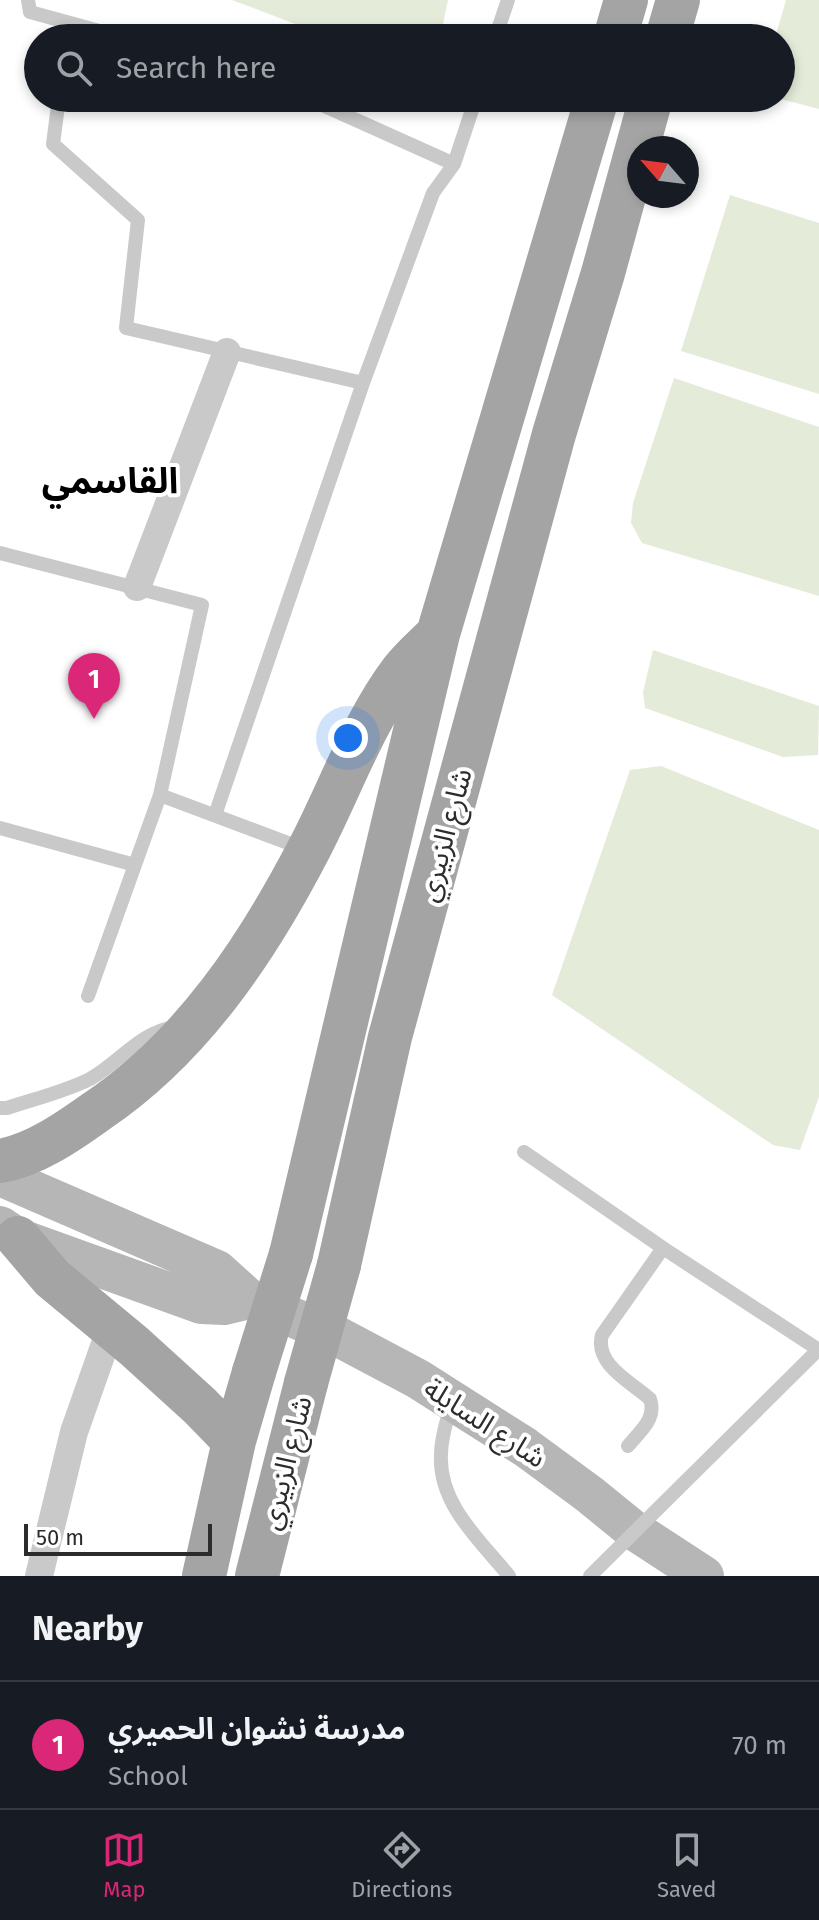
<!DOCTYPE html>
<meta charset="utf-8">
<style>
:root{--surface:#171b24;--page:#20242c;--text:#f1f3f6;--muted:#9ea1a6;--line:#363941;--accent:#db2777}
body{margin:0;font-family:"Fira Sans","Noto Sans Arabic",sans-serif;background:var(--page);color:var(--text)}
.compass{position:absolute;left:627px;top:136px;width:72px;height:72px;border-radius:50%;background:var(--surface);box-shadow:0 4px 12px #0003;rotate:298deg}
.scale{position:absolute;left:24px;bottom:20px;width:188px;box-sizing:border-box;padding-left:8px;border:4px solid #2c2c2c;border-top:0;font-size:22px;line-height:28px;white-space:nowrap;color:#2c2c2c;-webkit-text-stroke:6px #fff;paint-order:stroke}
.you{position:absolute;left:348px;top:738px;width:28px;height:28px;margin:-20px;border:6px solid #fff;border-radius:50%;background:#1a73e8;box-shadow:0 0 0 12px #1a73e833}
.badge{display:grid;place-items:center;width:52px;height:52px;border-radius:50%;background:var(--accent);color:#fff;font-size:26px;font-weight:700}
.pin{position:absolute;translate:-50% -66px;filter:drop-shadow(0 2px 4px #0008)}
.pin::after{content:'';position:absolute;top:42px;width:28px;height:24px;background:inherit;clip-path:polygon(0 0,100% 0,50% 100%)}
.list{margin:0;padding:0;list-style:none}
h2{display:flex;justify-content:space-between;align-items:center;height:104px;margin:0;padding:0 32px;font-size:34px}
h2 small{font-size:26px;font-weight:400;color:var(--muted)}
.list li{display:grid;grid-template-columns:52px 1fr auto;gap:24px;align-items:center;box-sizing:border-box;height:128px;padding:0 32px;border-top:2px solid var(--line)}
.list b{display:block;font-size:30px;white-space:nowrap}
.list p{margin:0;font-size:26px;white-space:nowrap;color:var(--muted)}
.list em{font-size:26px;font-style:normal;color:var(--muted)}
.icon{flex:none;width:44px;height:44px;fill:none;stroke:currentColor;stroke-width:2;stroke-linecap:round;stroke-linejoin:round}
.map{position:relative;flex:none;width:819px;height:1576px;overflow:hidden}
.search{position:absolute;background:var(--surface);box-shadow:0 4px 12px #0003;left:24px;right:24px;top:24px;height:88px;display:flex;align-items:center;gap:20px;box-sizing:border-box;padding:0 28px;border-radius:44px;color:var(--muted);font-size:30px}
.sheet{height:232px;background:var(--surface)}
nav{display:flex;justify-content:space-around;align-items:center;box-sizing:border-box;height:112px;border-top:2px solid var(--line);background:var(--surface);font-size:22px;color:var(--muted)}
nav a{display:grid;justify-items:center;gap:4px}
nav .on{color:var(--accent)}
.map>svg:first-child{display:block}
</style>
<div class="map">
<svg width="819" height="1576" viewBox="0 0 819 1576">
<rect width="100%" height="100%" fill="#fff"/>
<path fill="#e4ebd9" d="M232 0H448L440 38H332Z
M786 0H819V109L777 98H781V38H775Z
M730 195 819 223V394L681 351Z
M674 378 819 427V596L642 543 631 523 633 503Z
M653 650 819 706 818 755 783 757 645 708 643 692Z
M661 766 819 830V1097L800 1150 773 1145 552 995 630 770Z"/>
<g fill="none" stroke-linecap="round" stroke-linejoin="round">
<path stroke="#c9c9c9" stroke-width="14" d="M28 0 30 12 125 38
M495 38 508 0
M59 98 53 144 138 220 126 328 363 383
M307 98 454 164
M0 553 202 605 160 795 88 996
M160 795 304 849
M215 815 363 383 433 193 454 164 476 98
M0 828 135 865
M0 1108H7C34 1099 64 1092 90 1079 119 1063 140 1032 175 1027
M524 1152 663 1248 819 1350
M451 1405C447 1421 441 1437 441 1454 438 1504 480 1540 509 1576
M628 1446C640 1431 657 1419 650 1399 631 1382 594 1364 602 1335L663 1248"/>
<path stroke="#c9c9c9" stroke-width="28" d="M137 587 227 352
M39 1576 74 1432 111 1327"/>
<path stroke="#b6b6b6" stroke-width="40" d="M0 1176 217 1270 249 1299 337 1336 418 1379 525 1447 589 1494 632 1529 704 1576
M0 1226 18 1238 201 1304 224 1305 249 1299"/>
<path stroke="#a4a4a4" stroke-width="44" d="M615 38 626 0
M667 38 678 0
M0 1161C35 1155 69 1131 97 1111 192 1047 257 949 309 849 340 790 362 724 402 671 412 658 425 647 436 636
M18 1238 52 1278 134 1346 200 1406 234 1441
M291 1254 438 634 597 98
M339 1265 390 1037 554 434 603 273 651 98
M204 1576 234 1441 254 1372
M257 1576 306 1383"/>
<path stroke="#c9c9c9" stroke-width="14" d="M590 1576 818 1350"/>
<path stroke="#a4a4a4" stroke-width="44" d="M254 1372 291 1254
M306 1383 339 1265"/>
</g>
<g text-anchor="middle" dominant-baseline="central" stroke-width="8" stroke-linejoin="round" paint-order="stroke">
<g font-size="28" fill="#2c2c2c" stroke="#fff">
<text transform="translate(445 835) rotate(-75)">شارع الزبيري</text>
<text transform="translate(485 1423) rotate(33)">شارع السايلة</text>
<text transform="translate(286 1463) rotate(-76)">شارع الزبيري</text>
</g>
<g font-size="36" font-weight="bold" fill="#000" stroke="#fff">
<text x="110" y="481">القاسمي</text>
</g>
</g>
</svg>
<svg class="compass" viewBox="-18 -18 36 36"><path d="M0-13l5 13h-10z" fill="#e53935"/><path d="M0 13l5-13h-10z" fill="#9ea1a6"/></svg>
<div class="scale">50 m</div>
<div class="you"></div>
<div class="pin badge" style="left:94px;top:719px">1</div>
<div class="search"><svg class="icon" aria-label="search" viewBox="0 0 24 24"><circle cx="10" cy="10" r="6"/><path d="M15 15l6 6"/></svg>Search here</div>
</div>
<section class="sheet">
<h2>Nearby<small></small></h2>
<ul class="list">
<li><span class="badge">1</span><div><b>مدرسة نشوان الحميري</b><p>School</p></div><em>70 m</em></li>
</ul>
</section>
<nav>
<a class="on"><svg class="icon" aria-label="map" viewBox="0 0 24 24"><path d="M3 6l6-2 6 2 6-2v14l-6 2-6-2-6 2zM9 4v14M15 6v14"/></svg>Map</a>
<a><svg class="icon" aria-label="directions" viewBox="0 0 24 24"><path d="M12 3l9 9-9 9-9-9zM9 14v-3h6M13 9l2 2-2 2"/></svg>Directions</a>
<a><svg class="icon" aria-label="saved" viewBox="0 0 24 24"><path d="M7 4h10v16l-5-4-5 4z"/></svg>Saved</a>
</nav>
